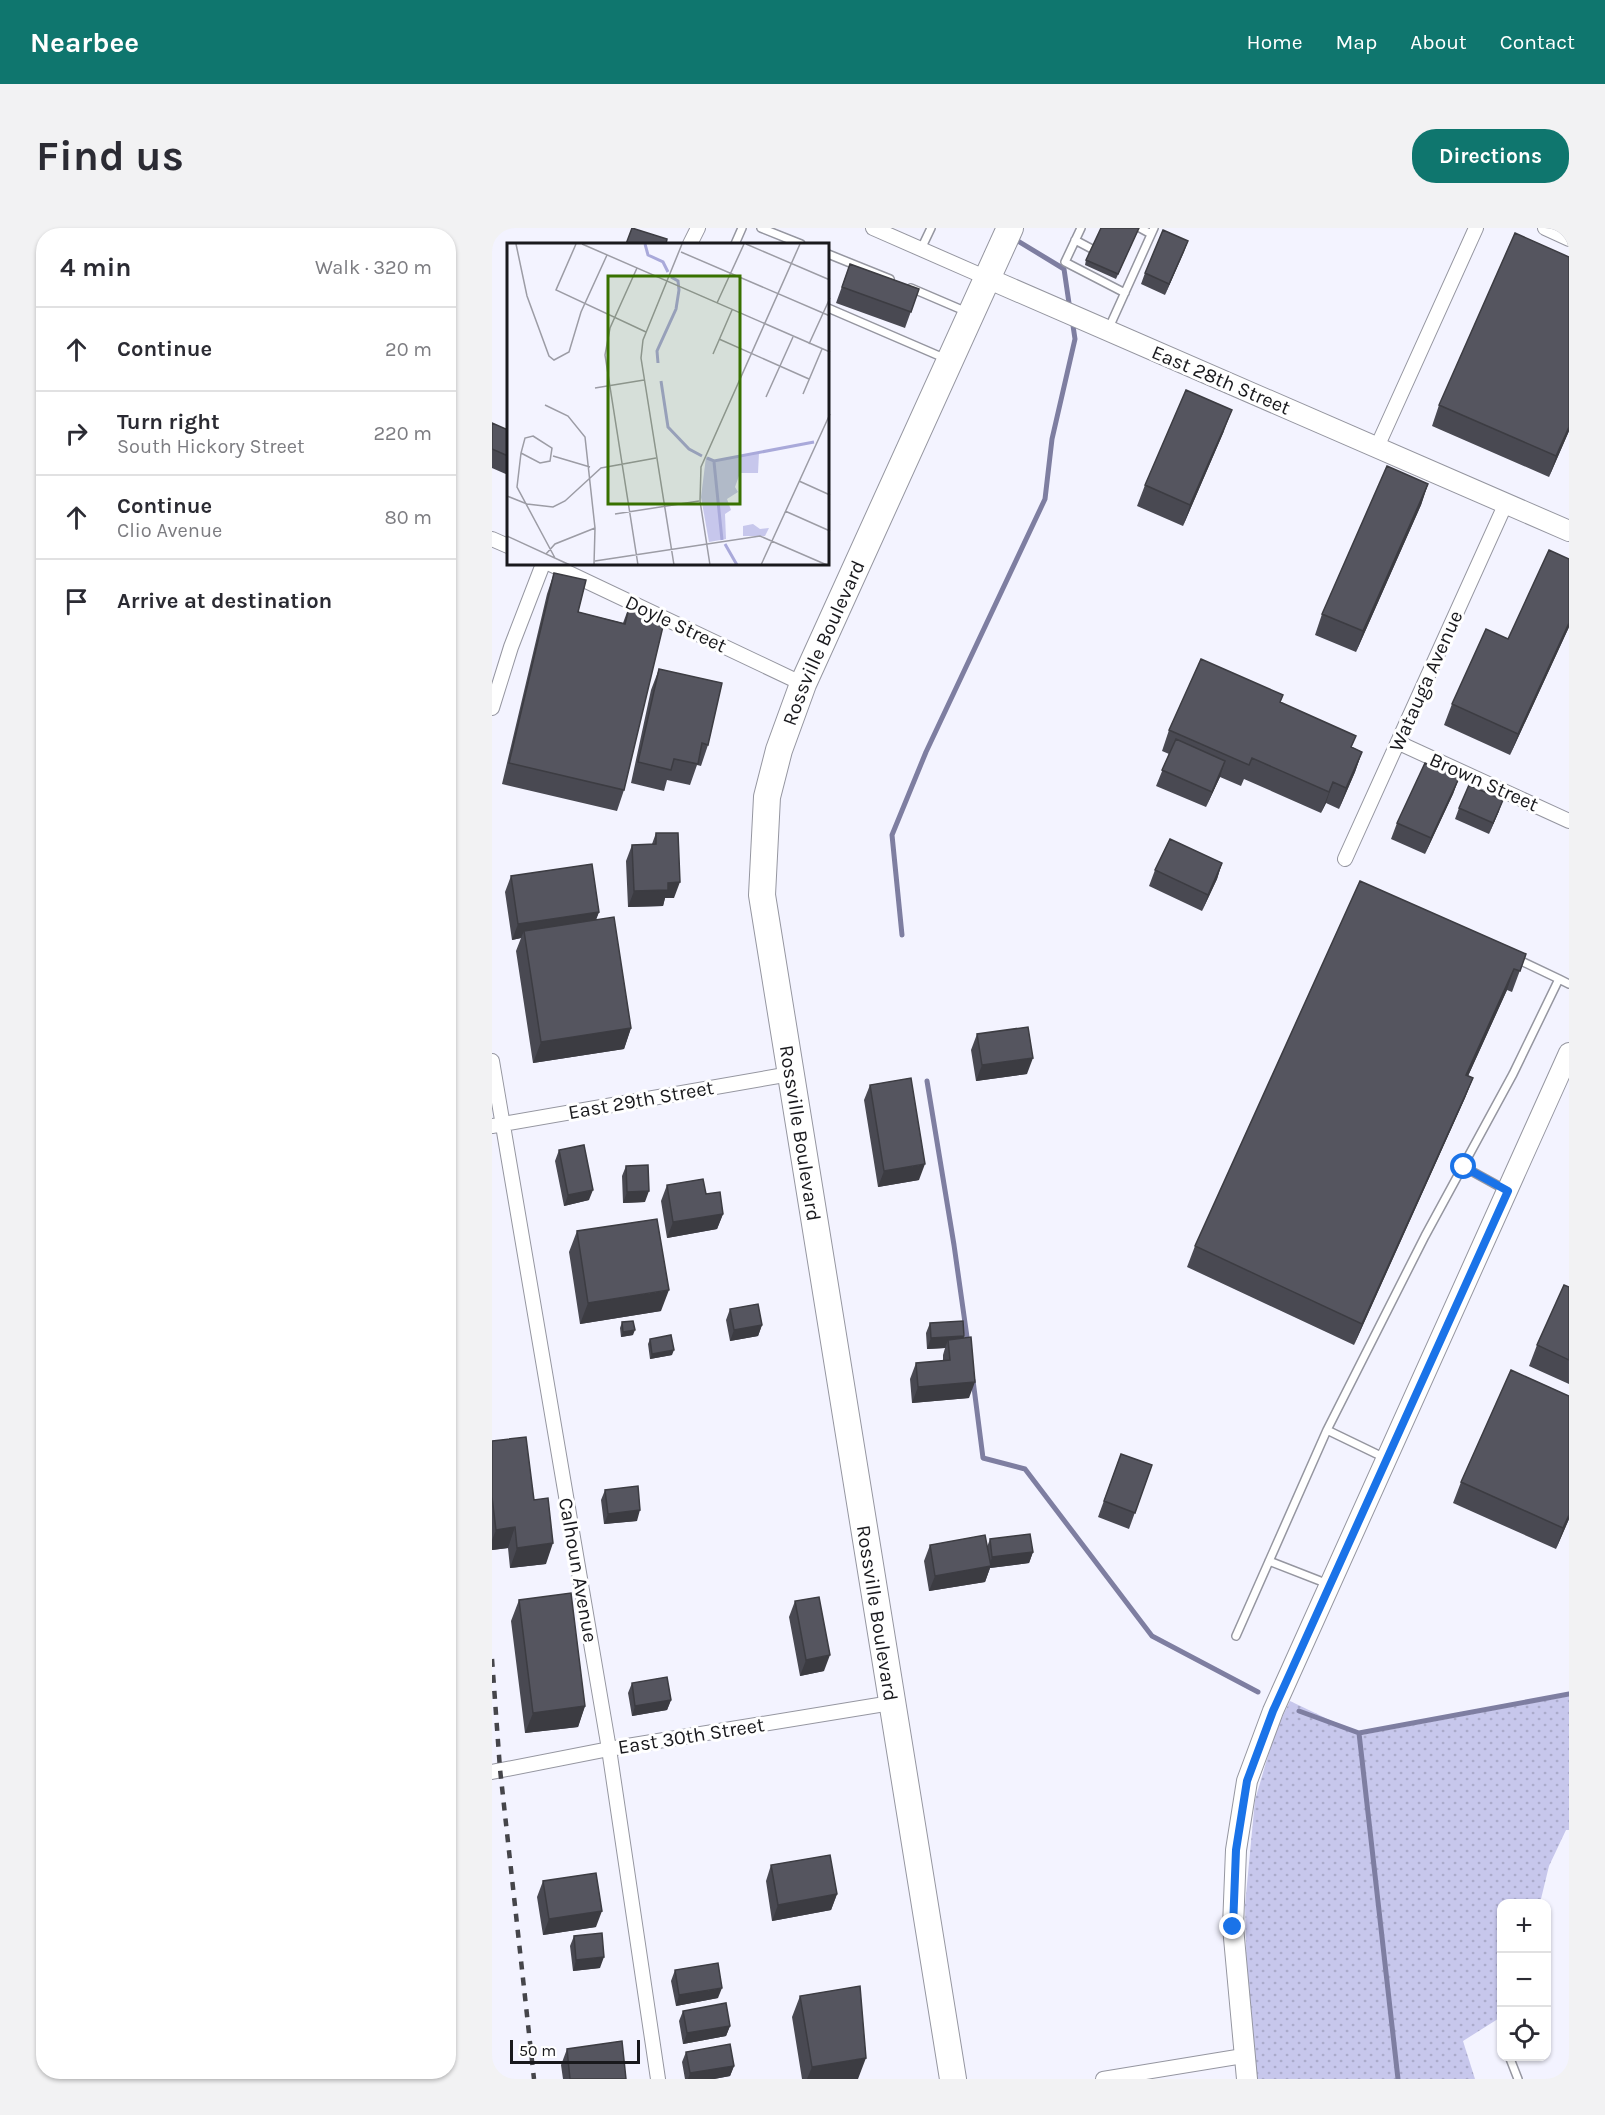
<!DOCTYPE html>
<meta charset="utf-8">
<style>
:root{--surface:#fff;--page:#f2f2f3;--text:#2b2b33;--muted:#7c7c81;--line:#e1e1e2;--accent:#0f766e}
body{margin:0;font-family:Karla,sans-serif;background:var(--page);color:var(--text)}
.controls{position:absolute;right:18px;bottom:18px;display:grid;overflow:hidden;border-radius:12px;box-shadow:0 2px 4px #0004}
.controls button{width:54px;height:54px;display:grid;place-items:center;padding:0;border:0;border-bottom:2px solid var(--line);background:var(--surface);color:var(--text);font:30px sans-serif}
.scale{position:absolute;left:18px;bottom:15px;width:130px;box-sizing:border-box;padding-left:6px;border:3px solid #19191d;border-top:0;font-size:16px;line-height:21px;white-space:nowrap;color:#19191d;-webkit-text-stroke:4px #fff;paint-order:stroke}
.stop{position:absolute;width:18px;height:18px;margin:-14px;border:4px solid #1a73e8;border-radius:50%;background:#fff}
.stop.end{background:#1a73e8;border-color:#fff;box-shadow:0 2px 6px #0008}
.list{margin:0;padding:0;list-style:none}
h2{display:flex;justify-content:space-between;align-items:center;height:78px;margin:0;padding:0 24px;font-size:26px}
h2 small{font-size:20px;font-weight:400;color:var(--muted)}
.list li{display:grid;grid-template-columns:39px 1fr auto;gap:18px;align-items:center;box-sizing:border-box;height:84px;padding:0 24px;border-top:2px solid var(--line)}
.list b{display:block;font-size:22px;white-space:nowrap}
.list p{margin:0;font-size:20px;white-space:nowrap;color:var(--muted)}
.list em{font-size:20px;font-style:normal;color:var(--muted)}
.icon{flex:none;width:33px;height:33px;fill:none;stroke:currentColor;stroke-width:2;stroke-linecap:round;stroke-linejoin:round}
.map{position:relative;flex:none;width:1077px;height:1851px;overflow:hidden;border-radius:24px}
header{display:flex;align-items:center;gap:36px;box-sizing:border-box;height:84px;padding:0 30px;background:var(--accent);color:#fff}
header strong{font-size:28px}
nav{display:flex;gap:33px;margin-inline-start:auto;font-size:21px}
.intro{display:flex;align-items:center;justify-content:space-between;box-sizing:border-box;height:144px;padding:0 36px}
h1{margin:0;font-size:42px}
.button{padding:15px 27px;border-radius:24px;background:var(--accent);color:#fff;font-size:21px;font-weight:700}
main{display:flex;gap:36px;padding:0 36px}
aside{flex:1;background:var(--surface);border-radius:24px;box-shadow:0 2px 4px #0004}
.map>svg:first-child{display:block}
</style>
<header>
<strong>Nearbee</strong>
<nav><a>Home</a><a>Map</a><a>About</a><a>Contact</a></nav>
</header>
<div class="intro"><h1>Find us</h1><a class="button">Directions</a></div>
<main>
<aside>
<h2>4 min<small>Walk · 320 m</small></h2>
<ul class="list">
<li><svg class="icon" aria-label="ahead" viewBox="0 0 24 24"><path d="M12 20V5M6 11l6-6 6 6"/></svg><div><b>Continue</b></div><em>20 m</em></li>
<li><svg class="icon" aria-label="right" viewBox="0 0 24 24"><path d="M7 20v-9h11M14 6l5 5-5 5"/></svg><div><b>Turn right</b><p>South Hickory Street</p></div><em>220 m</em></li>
<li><svg class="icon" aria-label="ahead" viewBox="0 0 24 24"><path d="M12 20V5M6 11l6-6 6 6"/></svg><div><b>Continue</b><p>Clio Avenue</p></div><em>80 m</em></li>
<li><svg class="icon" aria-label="arrive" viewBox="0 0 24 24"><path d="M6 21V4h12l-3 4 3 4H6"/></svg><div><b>Arrive at destination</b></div></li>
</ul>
</aside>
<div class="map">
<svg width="1077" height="1851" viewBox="0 0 1077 1851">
<defs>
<pattern id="grass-dots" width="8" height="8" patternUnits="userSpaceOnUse" patternTransform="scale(1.5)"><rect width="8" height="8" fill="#c7c7ec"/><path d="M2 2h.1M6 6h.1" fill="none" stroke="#aaaaca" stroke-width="1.8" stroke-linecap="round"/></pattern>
</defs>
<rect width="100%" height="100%" fill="#f3f3ff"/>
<path fill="url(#grass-dots)" d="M1077 1468V1602H1074L1057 1638 1048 1675 1010 1676 1009 1789 971 1813 983 1851H765L756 1799 753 1677 763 1572 783 1504 798 1473 869 1507Z"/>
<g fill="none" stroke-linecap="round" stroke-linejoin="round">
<path stroke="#7e7ea1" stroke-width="5" d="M521 10 572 41 578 82
M410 707 400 607 434 524 553 271 560 211 583 111 580 91
M435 853 462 1017 476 1116
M481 1152 491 1230 533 1241 660 1408 766 1464
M807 1483 867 1505 1077 1466
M867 1505 906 1851"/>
<g stroke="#9596a0" stroke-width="10">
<path id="lane" d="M269 0 309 16
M589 0 573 34 633 65
M648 0 659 6
M583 12 600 21
M243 16 250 0
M429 21 439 0
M336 26 398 51
M419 60 475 84
M336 80 452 130
M616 102 662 0
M1025 731 1067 751
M972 939 1012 961
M835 1202 893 1230
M777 1333 836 1356
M744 1408 835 1202 933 1008 1021 846 1067 751 1077 756
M1017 1828 1026 1851"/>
</g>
<g stroke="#9596a0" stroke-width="16">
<path id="street" d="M381 0 495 50
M1053 0 1077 11
M198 16 206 0
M885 219 984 0
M0 311 16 318
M58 336 311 456
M0 480 19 419 51 336
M907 515 1077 593
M853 631 1014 275
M0 833 117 1521 166 1851
M0 898 298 846
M0 1544 117 1521 399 1475
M611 1851 751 1828"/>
</g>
<g stroke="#9596a0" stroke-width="22">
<path id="secondary" d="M495 50 1077 303
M755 1851 741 1699 744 1622 755 1553 781 1483 1077 825"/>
</g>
<g stroke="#9596a0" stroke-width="28">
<g id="highway">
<path id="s1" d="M461 1851 270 667 275 569 287 522 311 456 518 0"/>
</g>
</g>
<use href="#lane" stroke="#fff" stroke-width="7"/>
<use href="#street" stroke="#fff" stroke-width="14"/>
<use href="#secondary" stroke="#fff" stroke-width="20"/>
<use href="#highway" stroke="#fff" stroke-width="26"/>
<path stroke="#45454a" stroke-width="4.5" stroke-dasharray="8 8" stroke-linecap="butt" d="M0 1431 8 1541 42 1851"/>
</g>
<path fill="#494952" d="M647 0 624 51 593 37 594 32Z
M696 13 673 67 649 56 653 45Z
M358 36 427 61 413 100 344 75Z
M947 177 1077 203 1057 249 940 198Z
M0 195 16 202V247L0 240Z
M732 203 691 298 645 278 653 257Z
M936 256 929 277 864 424 823 407 830 386Z
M62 345 86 384 131 395 138 376 132 562 125 583 10 556 55 366Z
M1077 399 1018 527 952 497 960 476 1016 411Z
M167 441 216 517 209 538 205 537 198 557 175 552 172 563 139 555 159 462Z
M788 475 860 519 870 524 863 544 847 581 834 575 829 585 752 551 749 558 728 549 714 579 664 558 677 526 670 523 677 502Z
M967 550 961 566 933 626 899 611 905 595Z
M967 580 1007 583 997 606 963 591Z
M164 605 182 670H173L171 678 136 679 134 633 140 617 160 616Z
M730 635 725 651 710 683 657 658 663 642Z
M19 648 107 684 104 691 139 800 132 821 41 835 24 723 29 710 20 712 13 664Z
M1034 726 1020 764 1015 762 976 848 981 850 973 870 862 1117 695 1039 703 1018Z
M485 806 535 846 484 853 479 822Z
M378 857 427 952 386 959 372 872Z
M67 922 97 972 72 978 63 933Z
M134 938 153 974 131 975 130 948Z
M175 957 214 966 231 986 225 1001 175 1010 169 973Z
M85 1003 169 1083 88 1096 77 1024Z
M1077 1059V1156L1037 1138 1045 1117Z
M238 1081 270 1097 266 1108 238 1113 234 1092Z
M130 1094 141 1107 129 1109 128 1100Z
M438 1095 472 1108V1110L477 1170 420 1175 418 1151 424 1135 451 1133V1127L453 1120 435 1121 434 1105Z
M158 1111 180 1127 158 1131 156 1116Z
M0 1213 42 1272 54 1336 18 1340 16 1320 0 1322Z
M629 1226 660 1237 637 1301 606 1289Z
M969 1254 1077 1291 1064 1321 961 1275Z
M113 1262 145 1293 112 1296 109 1272Z
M498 1311 541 1324 537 1335 498 1340 493 1354 437 1363 432 1333 438 1317 495 1319Z
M27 1372 93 1478 86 1499 33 1505 19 1393Z
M303 1373 332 1443 308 1448 297 1389Z
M140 1455 179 1472 175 1482 140 1488 136 1465Z
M279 1637 345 1666 339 1682 280 1693 274 1653Z
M51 1653 104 1699 51 1707 45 1669Z
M82 1708 108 1740 81 1743 78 1718Z
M183 1742 226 1770 184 1778 179 1753Z
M308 1768 366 1851H310L300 1789Z
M191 1783 238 1798 234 1808 191 1816 187 1793Z
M75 1821 134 1851H71L69 1837Z
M194 1824 242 1838 238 1848 222 1851H193L190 1834Z"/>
<path fill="#3c3c42" d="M696 13 692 24 673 67 677 56Z
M740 182 732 203 691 298 698 277Z
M1077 199V203L1057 249 1064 228Z
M936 256 929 277 864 424 871 403Z
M1077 395V399L1018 527 1026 506Z
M870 524 863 544 847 581 854 560Z
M733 533 728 549 714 579 720 564Z
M967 550 961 566 933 626 939 610Z
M841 554 834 575 829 585 837 564Z
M1011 572 1007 583 997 606 1001 595Z
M730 635 725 651 710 683 716 667Z
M188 654 182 670H173L171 678 136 679 142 663 176 655Z
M107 684 101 700 32 703 29 710 20 712 26 696Z
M1022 741 1015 762 967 868 974 847Z
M139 800 132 821 41 835 49 814Z
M541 830 535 846 484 853 490 837Z
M981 850 973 870 862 1117 870 1096Z
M433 936 427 952 386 959 392 943Z
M101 962 97 972 72 978 76 967Z
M157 963 153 974 131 975 135 964Z
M231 986 225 1001 175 1010 181 994Z
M177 1062 169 1083 88 1096 96 1075Z
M270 1097 266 1108 238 1113 242 1102Z
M143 1102 141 1107 129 1109 131 1104Z
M472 1108 468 1119 456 1112 453 1120 435 1121 439 1110Z
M182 1122 180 1127 158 1131 160 1126Z
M483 1154 477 1170 420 1175 426 1159Z
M148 1282 145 1293 112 1296 116 1286Z
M1077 1287V1291L1064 1321 1071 1300Z
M23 1299 16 1320 0 1322V1312L4 1302Z
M61 1315 54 1336 18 1340 25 1320Z
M541 1324 537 1335 498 1340 493 1354 437 1363 443 1348 497 1338 500 1329Z
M338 1427 332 1443 308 1448 314 1432Z
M179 1472 175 1482 140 1488 143 1478Z
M93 1478 86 1499 33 1505 41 1485Z
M345 1666 339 1682 280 1693 286 1677Z
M110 1683 104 1699 51 1707 57 1691Z
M112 1729 108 1740 81 1743 84 1732Z
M230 1760 226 1770 184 1778 187 1767Z
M238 1798 234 1808 191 1816 195 1805Z
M374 1830 366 1851H315L320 1839Z
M242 1838 238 1848 222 1851H196L198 1845Z"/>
<path fill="#55555f" stroke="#3c3c42" stroke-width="1.5" d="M140 0 175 11 174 16H134Z
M609 0H647L626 46 594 32Z
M671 2 696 13 677 56 653 45Z
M1023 5 1077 29V199L1064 228 947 177Z
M358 36 427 61 419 84 350 59Z
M694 162 740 182 698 277 653 257Z
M0 195 16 202V228L0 221Z
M895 238 936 256 871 403 830 386Z
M1057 322 1077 331V395L1026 506 960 476 994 401 1016 411Z
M62 345 94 352 86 384 133 396 138 376 158 381 157 386 173 390 132 562 17 535Z
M709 431 791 467 788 474 864 508 859 519 870 524 854 560 841 554 837 564 760 530 757 537 677 502Z
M167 441 230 455 216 517 210 515 206 536 182 531 179 542 146 534Z
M684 511 733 533 720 564 670 542Z
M933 535 967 550 939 610 905 595Z
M977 557 1011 572 1001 595 967 580Z
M164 605H186L188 654 176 655V662L142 663 140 617 164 616Z
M678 611 730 635 716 667 663 642Z
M100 636 107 684 26 696 19 648Z
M868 653 1034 726 1028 743 1022 741 974 847 981 850 870 1096 703 1018Z
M122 689 139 800 49 814 32 703Z
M536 799 541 830 490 837 485 806Z
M419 850 433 936 392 943 378 857Z
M92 917 101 962 76 967 67 922Z
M156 937 157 963 135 964 134 938Z
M211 951 214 966 228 964 231 986 181 994 175 957Z
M165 991 177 1062 96 1075 85 1003Z
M1072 1057 1077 1059V1132L1045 1117Z
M266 1076 270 1097 242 1102 238 1081Z
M141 1093 143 1102 131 1104 130 1094Z
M471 1093 472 1108 439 1110 438 1095Z
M179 1107 182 1122 160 1126 158 1111Z
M479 1109 483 1154 426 1159 424 1135 458 1132 456 1112Z
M1019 1142 1077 1168V1287L1071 1300 969 1254Z
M34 1209 42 1272 56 1270 61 1315 25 1320 23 1299 4 1302 0 1269V1213Z
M629 1226 660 1237 643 1285 612 1273Z
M146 1258 148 1282 116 1286 113 1262Z
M538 1306 541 1324 500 1329 498 1311Z
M493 1307 499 1338 443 1348 438 1317Z
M79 1365 93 1478 41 1485 27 1372Z
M327 1369 338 1427 314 1432 303 1373Z
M175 1449 179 1472 143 1478 140 1455Z
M338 1627 345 1666 286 1677 279 1637Z
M104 1645 110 1683 57 1691 51 1653Z
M110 1705 112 1729 84 1732 82 1708Z
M226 1735 230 1760 187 1767 183 1742Z
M368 1758 374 1830 320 1839 308 1768Z
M234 1775 238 1798 195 1805 191 1783Z
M130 1813 134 1851H78L75 1821Z
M238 1816 242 1838 198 1845 194 1824Z"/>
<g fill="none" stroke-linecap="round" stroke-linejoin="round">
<path stroke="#1a73e8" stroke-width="8" d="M741 1699 744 1622 755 1553 781 1483 1016 963 972 939"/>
</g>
<g text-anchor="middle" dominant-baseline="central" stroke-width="6" stroke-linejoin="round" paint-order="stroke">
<g font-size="20" fill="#19191d" stroke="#fff">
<text transform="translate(729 152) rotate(23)">East 28th Street</text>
<text transform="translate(184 396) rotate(25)">Doyle Street</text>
<text stroke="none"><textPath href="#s1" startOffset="1462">Rossville Boulevard</textPath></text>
<text transform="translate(934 453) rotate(-66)">Watauga Avenue</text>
<text transform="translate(992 554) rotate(24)">Brown Street</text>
<text transform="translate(149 872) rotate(-10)">East 29th Street</text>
<text transform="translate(308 905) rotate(81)">Rossville Boulevard</text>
<text transform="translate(86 1342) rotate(80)">Calhoun Avenue</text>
<text transform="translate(385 1385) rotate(81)">Rossville Boulevard</text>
<text transform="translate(199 1508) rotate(-9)">East 30th Street</text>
</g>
</g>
<g transform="translate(15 15)">
<rect width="322" height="322" fill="#f3f3ff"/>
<path d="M252 210 251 230H233L228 244 231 249 220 256 224 267 218 271 219 296 202 299 194 254 199 214 208 218ZM246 281 253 286 262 285 258 293H236V283Z" fill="#c7c7ec"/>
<path fill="none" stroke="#a9a9da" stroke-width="3" d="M138 1 141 12 156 19 161 29M151 120 150 108 169 66 172 47 171 38 164 34M154 138 161 184 182 206 195 213M200 215 207 218 307 199M207 219 215 297M218 301 230 322"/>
<path fill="none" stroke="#9c9ca5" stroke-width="1.5" d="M9 1 20 53 42 113 47 117 62 109 74 69 100 12M69 1 49 47 139 89M75 1 323 109M239 1 323 37M174 9 323 73M130 25 103 85 98 112 131 322M210 60 237 1M212 96 302 136M302 101 323 55M206 111 225 67M88 145 137 137M296 151 315 106M259 154 286 94M38 162 61 173 78 194 88 285 87 322M26 193 45 205 43 218 33 220 14 210 18 195ZM14 210 10 244 48 315M46 213 83 224M292 238 323 252M0 253 20 261 46 264 58 258 94 225 149 215M278 268 323 288M108 271 192 258M0 293 63 322M39 311 48 301 88 285M88 318 253 293 320 322M167 322 134 115 136 97 175 1M203 322 193 258 194 224 293 1M254 322 323 171"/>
<path fill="#387100" fill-opacity="0.15" stroke="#387100" stroke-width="3" d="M101 33H233V261H101Z"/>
<rect width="322" height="322" fill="none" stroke="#19191d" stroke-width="3"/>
</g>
</svg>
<div class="controls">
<button>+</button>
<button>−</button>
<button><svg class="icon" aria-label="locate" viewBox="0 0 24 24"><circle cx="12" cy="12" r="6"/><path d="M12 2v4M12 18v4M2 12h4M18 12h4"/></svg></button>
</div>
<div class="scale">50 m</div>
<div class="stop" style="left:972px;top:939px"></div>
<div class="stop end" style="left:741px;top:1699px"></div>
</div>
</main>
